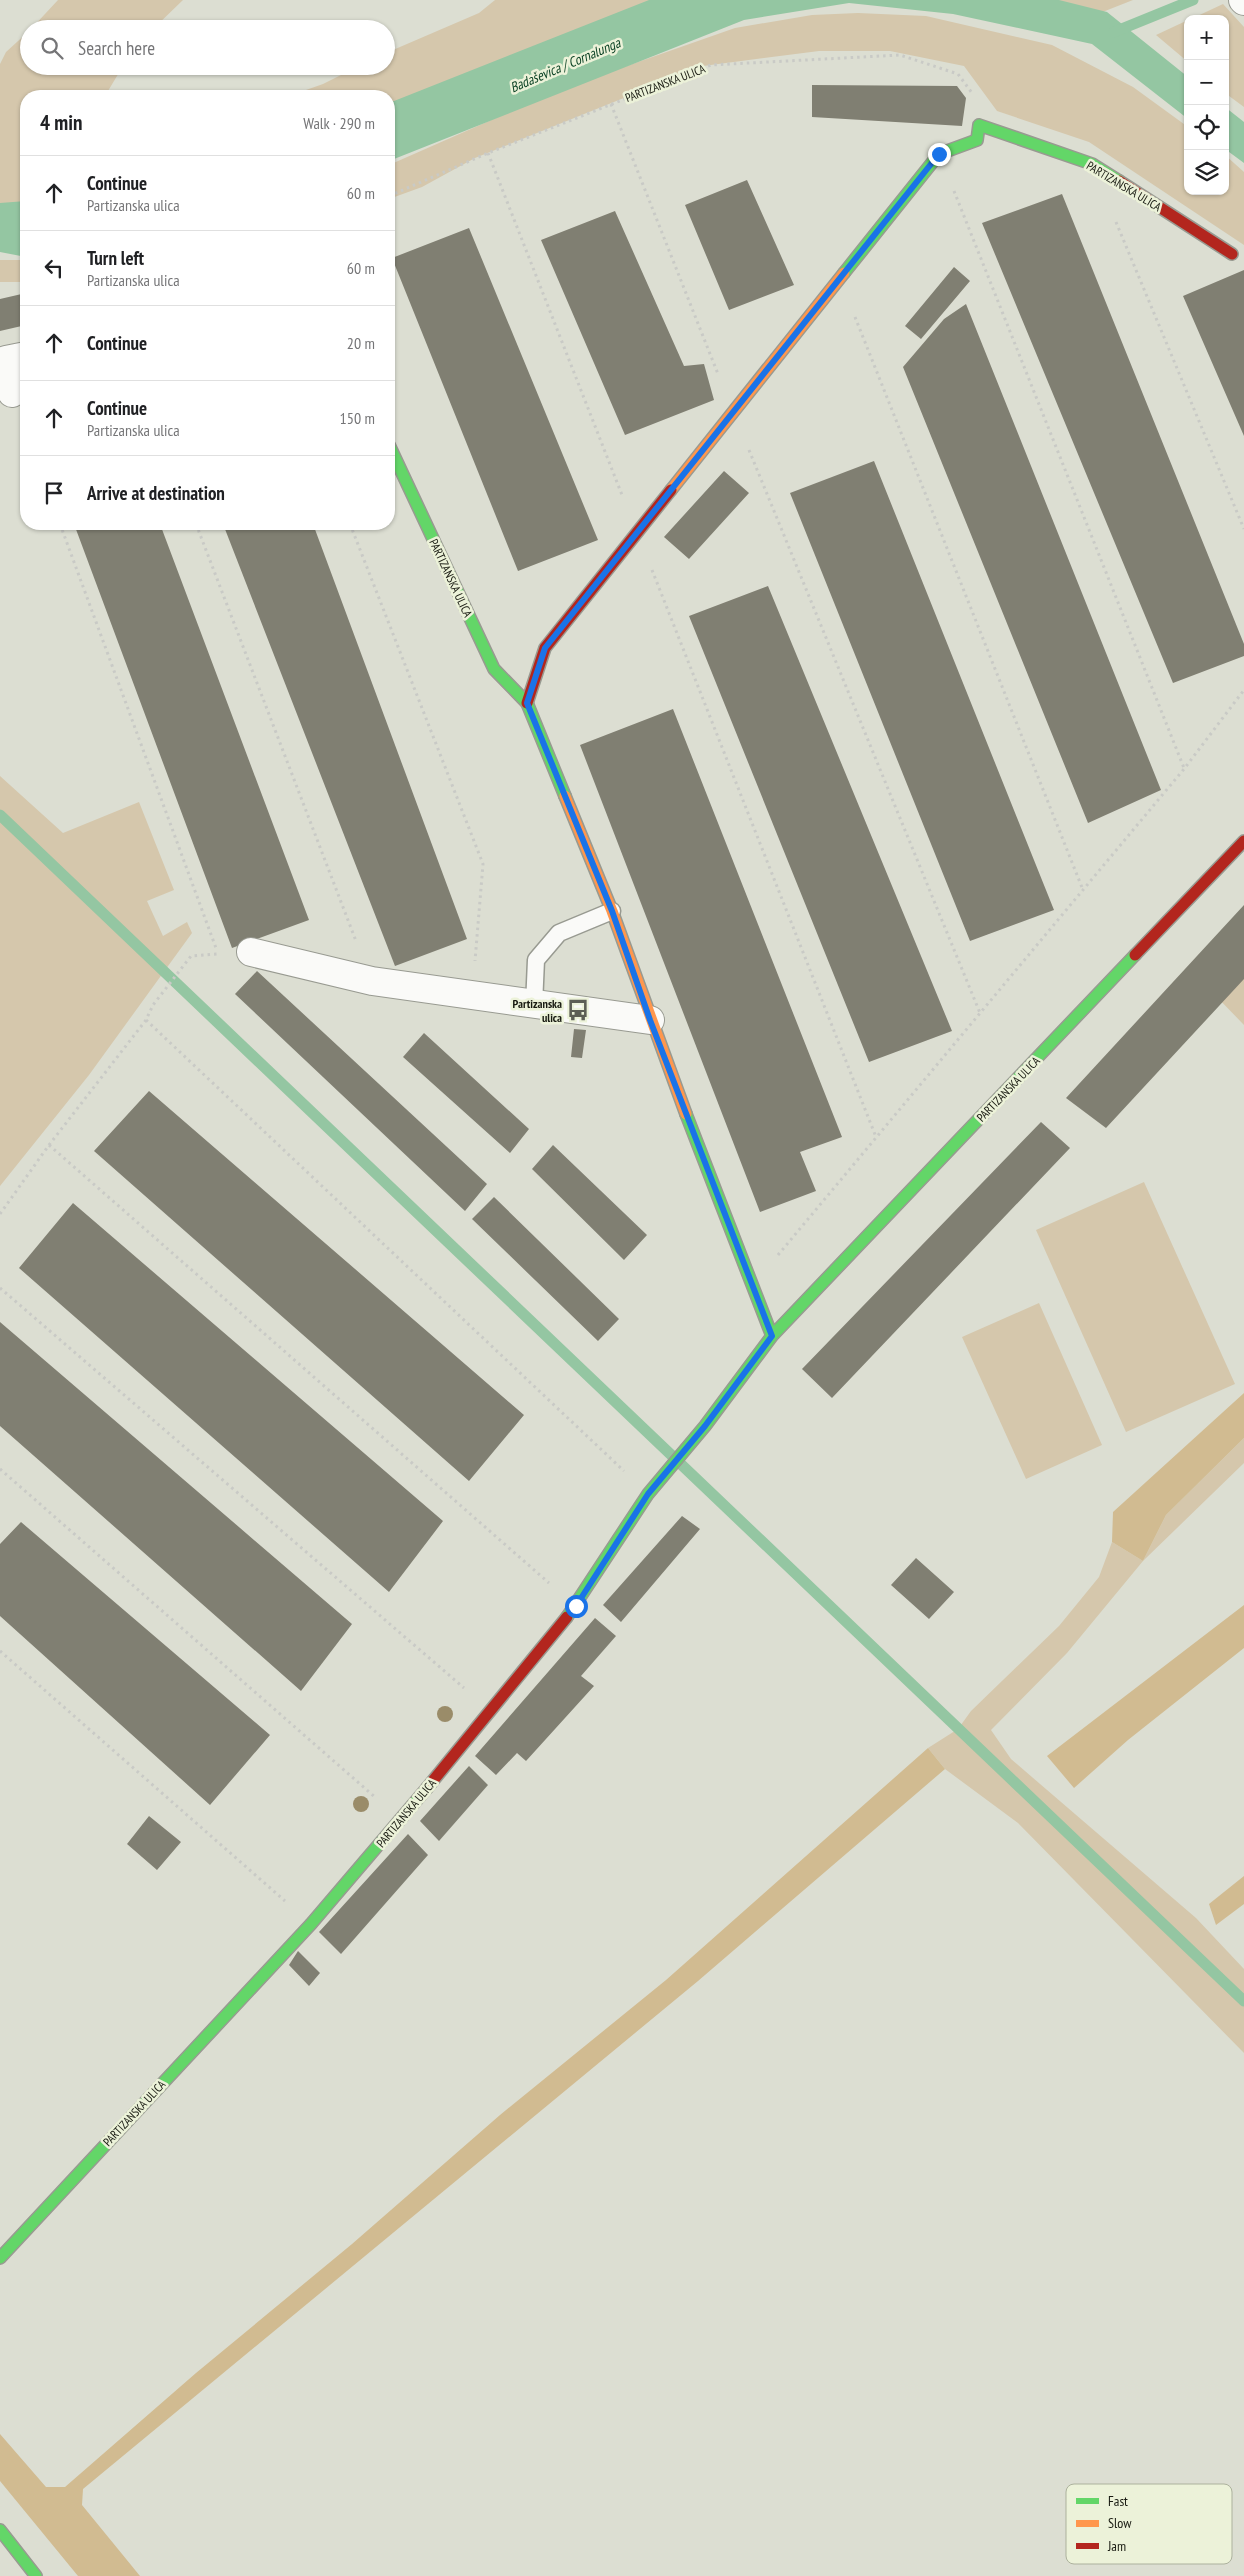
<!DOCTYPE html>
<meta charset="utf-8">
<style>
:root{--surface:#fff;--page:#f6f6f6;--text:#202124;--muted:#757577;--line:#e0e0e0}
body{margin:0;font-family:"PT Sans Narrow",sans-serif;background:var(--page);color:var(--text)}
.controls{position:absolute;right:15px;top:15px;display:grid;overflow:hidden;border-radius:10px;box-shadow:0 1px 4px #0004}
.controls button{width:45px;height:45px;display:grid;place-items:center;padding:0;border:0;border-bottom:1px solid var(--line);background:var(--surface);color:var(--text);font:25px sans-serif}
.stop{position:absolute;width:15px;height:15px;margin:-11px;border:4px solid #1a73e8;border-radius:50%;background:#fff}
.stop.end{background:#1a73e8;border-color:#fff;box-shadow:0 1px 5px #0008}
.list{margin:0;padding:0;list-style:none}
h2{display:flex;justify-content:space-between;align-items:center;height:65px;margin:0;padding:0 20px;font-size:21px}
h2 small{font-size:16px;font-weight:400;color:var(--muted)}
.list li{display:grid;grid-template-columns:32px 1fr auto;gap:15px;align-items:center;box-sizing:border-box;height:75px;padding:0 20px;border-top:1px solid var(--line)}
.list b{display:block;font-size:19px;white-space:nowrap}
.list p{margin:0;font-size:16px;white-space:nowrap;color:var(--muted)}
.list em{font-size:16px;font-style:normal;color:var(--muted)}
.icon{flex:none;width:28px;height:28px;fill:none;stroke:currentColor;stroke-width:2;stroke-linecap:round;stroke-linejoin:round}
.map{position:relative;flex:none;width:1244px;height:2576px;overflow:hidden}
.search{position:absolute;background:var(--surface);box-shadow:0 1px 4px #0004;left:20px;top:20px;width:375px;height:55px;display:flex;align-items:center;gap:12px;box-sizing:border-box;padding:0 18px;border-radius:28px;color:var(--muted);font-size:19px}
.panel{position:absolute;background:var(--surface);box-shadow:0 1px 4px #0004;left:20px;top:90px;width:375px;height:440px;border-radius:20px}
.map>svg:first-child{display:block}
</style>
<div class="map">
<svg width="1244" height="2576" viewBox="0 0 1244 2576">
<rect width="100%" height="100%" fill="#dcded2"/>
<path fill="#d5c7ac" d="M58 0H183L153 29H31Z
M495 0H679L389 113V96H289L323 84 359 66H386V53L479 13Z
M1057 0H1133L1100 13Z
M1223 4 1244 27V107L1225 93V19H1191Z
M858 13 926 16 1052 45 1133 87 1188 127V191H1225V155L1244 172V245L1089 142 997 111 964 66 890 51H819L703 66 475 158 422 187 389 199V165L564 88 735 28 812 15Z
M1188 20V62L1156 35Z
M29 31V66H123L105 96H26V211L0 205V64L6 52Z
M0 260H26V282H0Z
M0 776 63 833 139 802 174 890 147 901 163 936 187 922 192 933 89 1075 0 1186Z
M1244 963V1025L1214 994Z
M1144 1182 1235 1384 1126 1432 1036 1230Z
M1039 1303 1102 1445 1026 1479 962 1337Z
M1244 1438V1463L1143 1561 1067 1653 991 1730 1011 1759 1196 1918 1244 1969V2053L1018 1823 945 1769 928 1748 958 1729 971 1711 1059 1626 1099 1577 1112 1542 1143 1561 1166 1515Z"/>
<path fill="#d1bb91" d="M1244 1393V1438L1166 1515 1143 1561 1112 1542 1113 1512Z
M1244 1605V1648L1128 1740 1074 1788 1047 1756Z
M928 1748 945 1769 698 1981 83 2489 82 2505 140 2576H78L0 2481V2434L46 2487H65L196 2373 352 2244 500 2115 666 1980Z
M1244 1876V1904L1216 1925 1209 1904Z"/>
<path fill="#94c6a2" d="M649 0H1059L1107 12 1188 77V119L1092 44 953 14 849 3 744 20 389 161V103Z
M1225 107 1244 122V163L1225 149Z
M26 201V257L0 252V203Z"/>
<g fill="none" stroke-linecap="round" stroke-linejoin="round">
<path stroke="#94c6a2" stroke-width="11" d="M1114 32 1193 0
M0 815 1244 2001"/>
</g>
<path fill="#807f72" d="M812 85 957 86 966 98 962 126 812 117Z
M747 180 794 285 729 310 685 205Z
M1062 194 1244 644V656L1173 683 982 223Z
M615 211 684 366 704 364 714 400 625 435 541 240Z
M469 228 598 540 518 571 392 258Z
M954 267 970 281 921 339 905 326Z
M1244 270V436L1183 296Z
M26 293V325L0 331V299Z
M966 304 1161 790 1088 823 903 367 944 319Z
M874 461 1054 910 970 941 790 493Z
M724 471 749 493 689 559 664 537Z
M74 524H160L309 920 232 948Z
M223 524H313L467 939 395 966Z
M768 586 952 1031 869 1062 689 616Z
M673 709 842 1137 800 1152 816 1191 760 1212 580 745Z
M1244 905V979L1106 1128 1066 1098Z
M257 971 487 1184 465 1211 235 994Z
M574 1029 586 1030 582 1058 571 1057Z
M424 1033 529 1129 510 1153 403 1057Z
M149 1091 524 1415 469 1481 94 1151Z
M1041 1122 1070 1148 832 1398 802 1369Z
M553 1145 647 1235 624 1260 532 1169Z
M494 1197 619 1319 598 1341 472 1219Z
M73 1203 443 1521 389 1592 19 1268Z
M0 1322 352 1624 301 1691 0 1426Z
M682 1516 700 1529 621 1622 603 1605Z
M21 1522 270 1735 210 1805 0 1616V1544Z
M916 1558 954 1592 929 1619 891 1585Z
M595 1618 616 1636 581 1676 594 1686 526 1761 517 1753 496 1775 475 1756Z
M469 1766 488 1785 439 1841 420 1821Z
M149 1816 181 1842 157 1870 127 1844Z
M408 1834 428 1855 341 1954 319 1932Z
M298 1951 320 1973 309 1986 289 1965Z"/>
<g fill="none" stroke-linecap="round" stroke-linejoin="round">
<g stroke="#989a91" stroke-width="19">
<path id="lane" d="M534 1005 536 960 559 933 612 911"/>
</g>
<g stroke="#989a91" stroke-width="30">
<path id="street" d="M1243 0 1244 1
M12 393 6 360 26 356
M251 952 372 981 650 1020"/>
</g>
<g stroke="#989a91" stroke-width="14">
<path id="fast" d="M844 273 939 154 977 140 979 125 1092 164 1119 181
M389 445 494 669 527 703 565 796
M772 1336 1135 955
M567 1617 648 1494 705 1426 772 1336 686 1114
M0 2258 311 1924 427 1788
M0 2530 36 2576"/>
</g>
<g stroke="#989a91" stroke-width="14">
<path id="slow" d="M671 490 844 273
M565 796 612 911 686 1114"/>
</g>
<g stroke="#989a91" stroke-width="14">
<path id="jam" d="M1119 181 1232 254
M527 703 545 648 671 490
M1135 955 1244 841
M427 1788 567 1617"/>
</g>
<path stroke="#c9cac6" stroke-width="3" stroke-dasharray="2.5 4" stroke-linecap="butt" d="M611 104 718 374
M488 153 622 495
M954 191 1184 768
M389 196 488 153 711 65 900 55 958 74 972 93
M1116 222 1244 529
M855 317 1083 890
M23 425 26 432
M749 450 980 1013
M60 524 216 948
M196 524 356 941
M350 524 483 864 475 961
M652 570 876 1137
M146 1020 624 1471
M49 1145 549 1583
M0 1214 49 1145 146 1020 153 1005 191 956 218 954
M778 1255 1184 769 1244 690
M0 1288 464 1688
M0 1469 376 1798
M0 1651 285 1901"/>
<use href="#lane" stroke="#fafaf8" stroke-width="16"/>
<use href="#street" stroke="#fafaf8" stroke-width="28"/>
<use href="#fast" stroke="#63d668" stroke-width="11"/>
<use href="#slow" stroke="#ff974d" stroke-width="11"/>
<use href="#jam" stroke="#b3261e" stroke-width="11"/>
</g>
<g fill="#9a8c69">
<circle cx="445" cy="1714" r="8"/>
<circle cx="361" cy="1804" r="8"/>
</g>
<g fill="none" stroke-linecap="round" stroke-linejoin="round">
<path stroke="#1a73e8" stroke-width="6" d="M576 1606 648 1494 705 1426 772 1336 650 1020 612 911 527 703 545 648 939 154"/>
</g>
<defs>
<g id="bus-bare" transform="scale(1.725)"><path d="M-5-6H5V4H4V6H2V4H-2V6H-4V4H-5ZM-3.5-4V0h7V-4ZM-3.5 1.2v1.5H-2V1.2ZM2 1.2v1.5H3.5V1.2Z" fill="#5d5f55" stroke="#ecf2d9" stroke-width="2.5" paint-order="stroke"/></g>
</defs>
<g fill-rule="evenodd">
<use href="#bus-bare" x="578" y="1010"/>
</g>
<g text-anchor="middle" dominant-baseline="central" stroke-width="5" stroke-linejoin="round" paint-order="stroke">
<g font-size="12" fill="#181a11" stroke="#ecf2d9">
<text transform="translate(665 83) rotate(-21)">PARTIZANSKA ULICA</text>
<text transform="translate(1124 186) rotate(31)">PARTIZANSKA ULICA</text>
<text transform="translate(451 578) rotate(65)">PARTIZANSKA ULICA</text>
<text transform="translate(1008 1089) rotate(-46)">PARTIZANSKA ULICA</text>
<text transform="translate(406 1813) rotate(-50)">PARTIZANSKA ULICA</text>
<text transform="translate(134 2113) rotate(-47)">PARTIZANSKA ULICA</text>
</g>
<g font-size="12" font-weight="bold" fill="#181a11" stroke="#ecf2d9" text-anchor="end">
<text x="562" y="1003">Partizanska<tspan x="562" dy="14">ulica</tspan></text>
</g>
<g font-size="14" font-style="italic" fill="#0c4325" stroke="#ecf2d9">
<text transform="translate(565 65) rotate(-23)">Badaševica / Cornalunga</text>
</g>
</g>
<rect x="1066" y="2484" width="166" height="80" rx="8" fill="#ecf2d9" stroke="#acb19d" stroke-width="1"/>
<rect x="1076" y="2498" width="23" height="6" fill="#63d668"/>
<rect x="1076" y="2520" width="23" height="7" fill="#ff974d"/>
<rect x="1076" y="2543" width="23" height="6" fill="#b3261e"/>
<g font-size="14" fill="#181a11">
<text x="1108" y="2506">Fast</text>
<text x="1108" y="2528">Slow</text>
<text x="1108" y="2551">Jam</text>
</g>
</svg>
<div class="controls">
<button>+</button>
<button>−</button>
<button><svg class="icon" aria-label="locate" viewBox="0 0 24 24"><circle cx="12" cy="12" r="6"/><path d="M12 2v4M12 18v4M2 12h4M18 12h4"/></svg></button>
<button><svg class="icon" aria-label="layers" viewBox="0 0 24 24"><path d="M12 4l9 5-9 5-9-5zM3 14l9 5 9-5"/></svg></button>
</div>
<div class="stop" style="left:576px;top:1606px"></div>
<div class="stop end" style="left:939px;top:154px"></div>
<div class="search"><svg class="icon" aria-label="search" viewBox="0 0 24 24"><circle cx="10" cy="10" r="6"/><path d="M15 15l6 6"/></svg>Search here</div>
<section class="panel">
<h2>4 min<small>Walk · 290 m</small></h2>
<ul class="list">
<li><svg class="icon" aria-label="ahead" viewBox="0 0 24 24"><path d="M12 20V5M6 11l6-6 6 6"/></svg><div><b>Continue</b><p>Partizanska ulica</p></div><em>60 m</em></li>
<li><svg class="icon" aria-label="left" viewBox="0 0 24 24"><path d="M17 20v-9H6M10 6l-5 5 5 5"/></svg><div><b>Turn left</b><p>Partizanska ulica</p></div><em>60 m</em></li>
<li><svg class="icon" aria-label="ahead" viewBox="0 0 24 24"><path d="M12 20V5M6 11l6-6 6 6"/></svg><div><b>Continue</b></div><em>20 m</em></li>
<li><svg class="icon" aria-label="ahead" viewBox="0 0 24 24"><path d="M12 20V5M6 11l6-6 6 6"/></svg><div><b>Continue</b><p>Partizanska ulica</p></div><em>150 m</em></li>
<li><svg class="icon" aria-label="arrive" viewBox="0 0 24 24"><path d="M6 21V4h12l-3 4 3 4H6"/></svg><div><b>Arrive at destination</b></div></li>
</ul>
</section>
</div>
